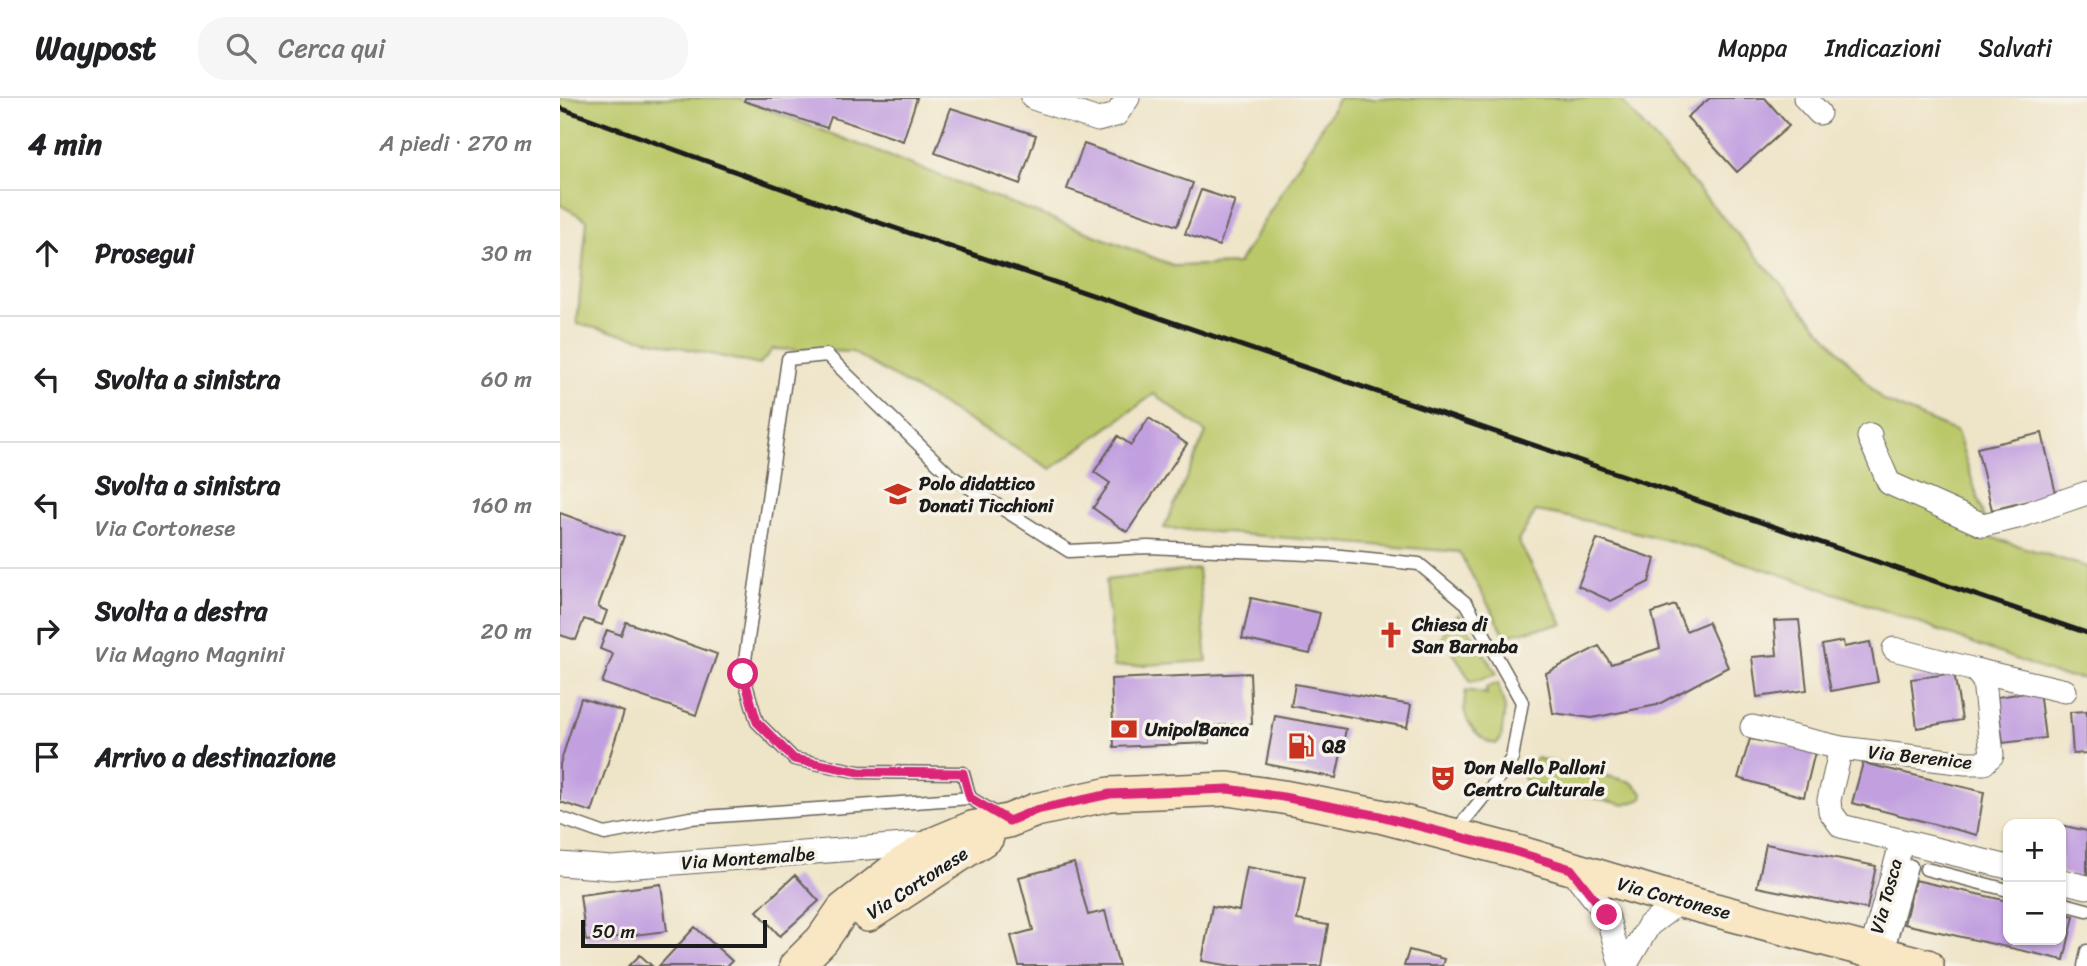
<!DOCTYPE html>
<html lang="it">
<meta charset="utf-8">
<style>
:root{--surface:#fff;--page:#f6f6f6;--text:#202124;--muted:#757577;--line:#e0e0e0}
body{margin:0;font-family:Sriracha,sans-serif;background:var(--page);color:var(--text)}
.controls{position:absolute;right:21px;bottom:21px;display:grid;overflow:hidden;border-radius:14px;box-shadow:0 2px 5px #0004}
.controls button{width:63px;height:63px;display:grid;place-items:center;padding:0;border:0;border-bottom:2px solid var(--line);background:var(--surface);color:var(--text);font:35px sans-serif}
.scale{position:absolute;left:21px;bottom:18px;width:186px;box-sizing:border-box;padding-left:7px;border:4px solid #1c1c1c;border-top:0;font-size:19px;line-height:24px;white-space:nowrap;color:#1c1c1c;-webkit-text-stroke:5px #f7f3e8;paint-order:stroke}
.stop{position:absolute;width:21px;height:21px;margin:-16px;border:5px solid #db2777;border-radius:50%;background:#fff}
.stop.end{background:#db2777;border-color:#fff;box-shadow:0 2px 7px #0008}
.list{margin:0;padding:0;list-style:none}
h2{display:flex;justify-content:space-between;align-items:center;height:91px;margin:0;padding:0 28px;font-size:30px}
h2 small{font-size:23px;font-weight:400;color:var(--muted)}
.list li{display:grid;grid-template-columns:46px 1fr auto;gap:21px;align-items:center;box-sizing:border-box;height:126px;padding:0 28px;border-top:2px solid var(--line)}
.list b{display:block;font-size:26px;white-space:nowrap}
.list p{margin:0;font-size:23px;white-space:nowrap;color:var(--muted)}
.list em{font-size:23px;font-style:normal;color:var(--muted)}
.icon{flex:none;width:38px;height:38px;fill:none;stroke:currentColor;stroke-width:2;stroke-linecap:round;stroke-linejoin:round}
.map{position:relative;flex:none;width:1527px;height:868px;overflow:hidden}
header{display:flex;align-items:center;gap:42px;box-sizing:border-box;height:98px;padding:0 35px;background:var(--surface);border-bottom:2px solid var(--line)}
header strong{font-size:33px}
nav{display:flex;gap:38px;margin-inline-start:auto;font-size:24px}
.search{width:490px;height:63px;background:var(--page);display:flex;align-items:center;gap:18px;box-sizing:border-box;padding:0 24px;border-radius:28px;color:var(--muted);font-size:26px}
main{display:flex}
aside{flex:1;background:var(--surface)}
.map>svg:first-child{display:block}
</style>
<header>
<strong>Waypost</strong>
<div class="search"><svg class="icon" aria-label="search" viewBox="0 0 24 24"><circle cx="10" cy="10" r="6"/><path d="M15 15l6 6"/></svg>Cerca qui</div>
<nav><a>Mappa</a><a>Indicazioni</a><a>Salvati</a></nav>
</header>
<main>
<aside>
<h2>4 min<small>A piedi · 270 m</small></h2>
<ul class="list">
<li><svg class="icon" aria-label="ahead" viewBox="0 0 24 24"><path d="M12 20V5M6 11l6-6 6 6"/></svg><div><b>Prosegui</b></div><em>30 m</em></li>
<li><svg class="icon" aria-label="left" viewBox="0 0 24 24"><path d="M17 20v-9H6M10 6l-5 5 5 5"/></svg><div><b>Svolta a sinistra</b></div><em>60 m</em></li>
<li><svg class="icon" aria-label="left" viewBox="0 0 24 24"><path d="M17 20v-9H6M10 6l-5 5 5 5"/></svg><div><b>Svolta a sinistra</b><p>Via Cortonese</p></div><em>160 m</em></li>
<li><svg class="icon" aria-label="right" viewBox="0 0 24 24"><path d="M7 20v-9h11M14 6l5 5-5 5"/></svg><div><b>Svolta a destra</b><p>Via Magno Magnini</p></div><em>20 m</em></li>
<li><svg class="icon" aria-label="arrive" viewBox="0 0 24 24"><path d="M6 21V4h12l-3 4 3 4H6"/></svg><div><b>Arrivo a destinazione</b></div></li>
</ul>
</aside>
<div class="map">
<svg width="1527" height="868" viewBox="0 0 1527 868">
<rect width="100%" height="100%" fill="#f7f3e8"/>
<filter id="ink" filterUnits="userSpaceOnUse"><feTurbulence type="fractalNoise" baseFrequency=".0143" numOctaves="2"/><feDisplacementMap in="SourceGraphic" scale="14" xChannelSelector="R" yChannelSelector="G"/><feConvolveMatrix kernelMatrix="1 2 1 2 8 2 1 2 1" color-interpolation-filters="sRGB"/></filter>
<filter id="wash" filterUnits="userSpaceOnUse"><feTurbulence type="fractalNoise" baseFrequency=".00686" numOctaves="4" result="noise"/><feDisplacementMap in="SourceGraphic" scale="28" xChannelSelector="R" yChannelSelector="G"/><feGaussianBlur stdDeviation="1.57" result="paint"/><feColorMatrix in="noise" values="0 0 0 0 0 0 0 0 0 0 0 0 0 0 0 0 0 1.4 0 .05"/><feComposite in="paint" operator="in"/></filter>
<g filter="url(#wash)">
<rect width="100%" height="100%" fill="#eee4c7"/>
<path fill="#bbc869" stroke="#6c7242" stroke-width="2" d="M0 0H178L615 168 678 166 779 0H1059L1322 302 1397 334 1430 439 1527 469V581L1498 577C1327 514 1156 444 976 413L958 443 1003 526 945 537 899 454 604 430 646 335 594 296 491 371 292 254 213 251 199 267 17 226 27 122 0 107Z
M638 471 647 563 554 569 546 482Z
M899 516 937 576 911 584 888 546 878 551 888 524Z
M938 585 945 610 941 641 936 646C923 645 908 628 905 615 903 608 905 600 906 592L927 596 926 589Z
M976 660 1071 684 1083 695 1082 701 1065 707 966 685 963 679 967 668Z"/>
<g id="blocks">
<path fill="#c2a0e0" d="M185 0H357L343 43 271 19 267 30 184 3Z
M1150 0H1205L1229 28 1177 74 1127 19Z
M391 10 476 37 460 86 375 55Z
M524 46 633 85 617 128 507 91Z
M641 92 675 103 659 148 625 136Z
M589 320 627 346 567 434 533 410 550 385 534 374 558 338 571 347Z
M1482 335 1496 396 1432 412 1417 350Z
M0 415 64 438 38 509 47 513 42 527 24 521 16 542 0 537Z
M1037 441 1095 461 1089 484 1051 503 1018 488Z
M691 500 760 515 750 556 682 541Z
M1115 507 1126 533 1148 524 1168 569 1097 607 1032 620 993 615 986 575 1039 548 1051 566 1100 550 1092 515Z
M1239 522 1247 592 1197 599 1192 559 1217 557 1214 523Z
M66 524 157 556 136 617 42 585 53 556 40 551 47 532 61 537Z
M1283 543 1284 549 1310 544 1318 584 1271 593 1262 547Z
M690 575 692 626 649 628 650 645 554 649 551 581Z
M1394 575 1402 622 1357 630 1351 581Z
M735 586 851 607 847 629 731 608Z
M1479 593 1485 640 1443 645 1437 599Z
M21 600 64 614 32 714 0 704V666Z
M1527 613V655L1513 656 1510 614Z
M715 618 786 631 776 680 706 666Z
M1190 641 1255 654 1244 699 1178 680Z
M1303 665 1424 694 1417 737 1292 705Z
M1501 727 1527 733V781L1501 775Z
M1206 746 1316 768 1307 811 1197 789Z
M514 765 528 817 545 813 559 868H459L451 838 473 832 459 779Z
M687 769 745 779 737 822 768 827 761 868H672L642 863 652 808 679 813Z
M235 777 259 803 220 838 197 813Z
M1355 782 1448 803V842H1501V815L1514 818 1504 862 1344 826Z
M101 786 107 833 26 843 20 797Z
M135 829 172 863 167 868H99Z
M849 852 884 861 882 868H844Z
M80 857 92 868H69Z"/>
</g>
</g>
<g filter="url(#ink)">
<use href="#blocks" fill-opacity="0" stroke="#666258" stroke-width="2"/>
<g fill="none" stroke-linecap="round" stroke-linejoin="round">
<g stroke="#666258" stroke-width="15">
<path id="lane" d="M440 718 410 700 403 675 299 674 234 661 197 624 183 576 228 261 267 257 391 378 509 453 588 449 771 457 859 466 907 506 962 604 952 660 934 686 895 734
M0 720 45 736 130 720 410 700
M1366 771 1448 792
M1501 805 1527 812
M1327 855 1351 768
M1524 868 1527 853"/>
</g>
<g stroke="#666258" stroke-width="25">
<path id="street" d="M473 0 538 22 556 17 568 0
M1245 0 1259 15
M1310 337 1309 339 1329 385 1423 427 1457 419 1527 395
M1334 551 1415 572 1424 583 1432 657 1424 665H1406L1281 650 1269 702 1270 713 1281 728 1448 769
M1415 572 1505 593
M1192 629 1281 650
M0 766 52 770 370 745
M1011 771 1047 817 1061 868
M1501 783 1527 789
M1311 853 1342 743
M1065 868 1089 827 1121 803"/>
</g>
<g stroke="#666258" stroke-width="36">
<path id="secondary" d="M308 817 427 739
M236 868 262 842 283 812 342 766 376 745 412 730 448 723 476 712 550 696 668 691 723 699 820 718 954 753 1121 803 1367 868"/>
</g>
<use href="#lane" stroke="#fff" stroke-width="12"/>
<use href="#street" stroke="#fff" stroke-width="23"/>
<use href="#secondary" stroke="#f9e7c3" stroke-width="33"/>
<path stroke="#1c1c1c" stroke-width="5" d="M0 10 270 108 1527 535"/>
</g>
</g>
<g fill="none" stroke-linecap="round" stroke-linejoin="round" filter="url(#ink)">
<path stroke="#db2777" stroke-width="9" d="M183 576 197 624 234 661 299 674 403 675 410 700 449 723 476 712 550 696 668 691 723 699 820 718 954 753 1011 771 1047 817"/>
</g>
<defs>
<g id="school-bare" transform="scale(2.1)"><path d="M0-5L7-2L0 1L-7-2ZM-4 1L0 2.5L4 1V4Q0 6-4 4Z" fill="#c8321e" stroke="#f7f3e8" stroke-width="2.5" paint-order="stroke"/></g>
<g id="church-bare" transform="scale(2.1)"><path d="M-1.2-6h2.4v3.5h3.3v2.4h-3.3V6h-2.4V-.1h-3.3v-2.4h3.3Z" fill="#c8321e" stroke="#f7f3e8" stroke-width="2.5" paint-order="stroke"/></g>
<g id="bank-bare" transform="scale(2.1)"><path d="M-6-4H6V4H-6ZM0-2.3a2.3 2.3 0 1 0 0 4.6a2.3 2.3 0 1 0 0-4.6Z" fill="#c8321e" stroke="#f7f3e8" stroke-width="2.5" paint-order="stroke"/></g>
<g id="fuel-bare" transform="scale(2.1)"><path d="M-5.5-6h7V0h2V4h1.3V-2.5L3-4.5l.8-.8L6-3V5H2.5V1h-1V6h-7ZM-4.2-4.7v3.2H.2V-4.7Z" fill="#c8321e" stroke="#f7f3e8" stroke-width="2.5" paint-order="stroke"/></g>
<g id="theatre-bare" transform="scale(2.1)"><path d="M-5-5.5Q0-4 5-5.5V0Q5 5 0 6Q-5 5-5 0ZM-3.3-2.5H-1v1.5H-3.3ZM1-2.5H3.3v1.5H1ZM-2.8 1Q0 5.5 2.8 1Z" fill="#c8321e" stroke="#f7f3e8" stroke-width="2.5" paint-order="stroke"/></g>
</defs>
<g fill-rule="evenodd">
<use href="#school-bare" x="338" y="396"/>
<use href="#church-bare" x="831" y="537"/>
<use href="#bank-bare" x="564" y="631"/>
<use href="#fuel-bare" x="741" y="648"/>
<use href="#theatre-bare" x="883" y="680"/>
</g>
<g text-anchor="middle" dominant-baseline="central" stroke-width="7" stroke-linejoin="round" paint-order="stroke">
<g font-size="19" font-weight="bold" fill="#1c1c1c" stroke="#f7f3e8" text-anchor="start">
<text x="359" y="385">Polo didattico<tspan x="359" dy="22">Donati Ticchioni</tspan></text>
<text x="852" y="526">Chiesa di<tspan x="852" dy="22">San Barnaba</tspan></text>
<text x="585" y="631">UnipolBanca</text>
<text x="762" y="648">Q8</text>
<text x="904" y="669">Don Nello Palloni<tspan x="904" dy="22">Centro Culturale</tspan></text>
</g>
<g font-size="19" fill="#1c1c1c" stroke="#f7f3e8">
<text transform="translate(1360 659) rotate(6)">Via Berenice</text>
<text transform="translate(188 760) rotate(-4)">Via Montemalbe</text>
<text transform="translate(357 785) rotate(-33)">Via Cortonese</text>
<text transform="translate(1326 798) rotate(-75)">Via Tosca</text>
<text transform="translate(1114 800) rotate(15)">Via Cortonese</text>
</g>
</g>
</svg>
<div class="controls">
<button>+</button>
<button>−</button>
</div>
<div class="scale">50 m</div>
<div class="stop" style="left:183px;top:576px"></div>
<div class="stop end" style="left:1047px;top:817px"></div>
</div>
</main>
